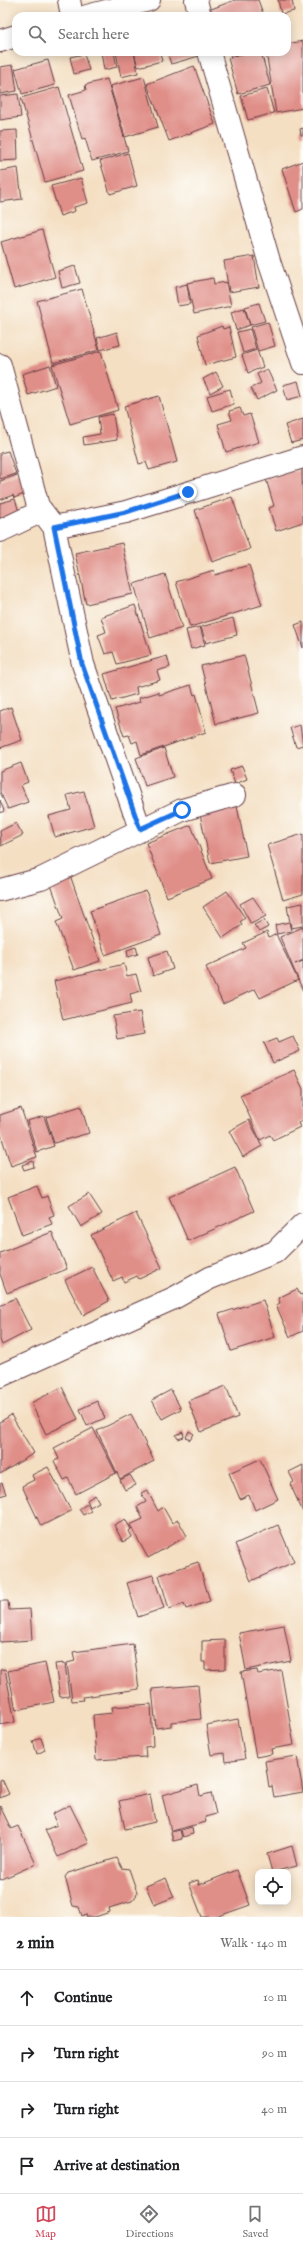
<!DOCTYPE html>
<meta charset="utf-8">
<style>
:root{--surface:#fff;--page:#f6f6f6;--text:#202124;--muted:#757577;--line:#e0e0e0;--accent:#d1495b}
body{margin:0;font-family:"IM FELL English",serif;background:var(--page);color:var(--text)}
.controls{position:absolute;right:12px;bottom:12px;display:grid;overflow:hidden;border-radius:8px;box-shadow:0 2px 10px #0003}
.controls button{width:36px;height:36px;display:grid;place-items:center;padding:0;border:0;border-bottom:1px solid var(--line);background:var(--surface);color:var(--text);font:20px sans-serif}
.stop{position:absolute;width:12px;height:12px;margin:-9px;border:3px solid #1a73e8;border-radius:50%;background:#fff}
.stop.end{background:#1a73e8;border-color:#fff;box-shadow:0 1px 4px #0008}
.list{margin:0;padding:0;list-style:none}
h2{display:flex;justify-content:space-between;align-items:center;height:52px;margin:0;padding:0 16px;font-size:17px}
h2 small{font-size:13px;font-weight:400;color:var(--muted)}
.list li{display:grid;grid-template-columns:26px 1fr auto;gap:12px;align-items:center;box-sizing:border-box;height:56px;padding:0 16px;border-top:1px solid var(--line)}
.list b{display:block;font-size:15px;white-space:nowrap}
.list em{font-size:13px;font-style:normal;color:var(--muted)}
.icon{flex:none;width:22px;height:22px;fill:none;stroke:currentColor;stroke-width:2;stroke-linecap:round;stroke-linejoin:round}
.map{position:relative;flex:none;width:303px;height:1917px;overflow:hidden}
.search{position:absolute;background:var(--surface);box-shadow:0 2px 10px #0003;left:12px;right:12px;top:12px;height:44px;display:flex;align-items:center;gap:10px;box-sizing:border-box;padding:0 14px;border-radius:12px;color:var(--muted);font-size:15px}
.sheet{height:276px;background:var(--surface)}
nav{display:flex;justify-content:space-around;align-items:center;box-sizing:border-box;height:56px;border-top:1px solid var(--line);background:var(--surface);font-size:11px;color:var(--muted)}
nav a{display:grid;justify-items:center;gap:2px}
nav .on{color:var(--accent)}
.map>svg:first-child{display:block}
</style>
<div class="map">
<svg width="303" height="1917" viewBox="0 0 303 1917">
<rect width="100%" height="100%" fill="#fdfcf7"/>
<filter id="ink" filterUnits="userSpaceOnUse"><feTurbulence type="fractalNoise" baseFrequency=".025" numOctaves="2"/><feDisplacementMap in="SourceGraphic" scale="8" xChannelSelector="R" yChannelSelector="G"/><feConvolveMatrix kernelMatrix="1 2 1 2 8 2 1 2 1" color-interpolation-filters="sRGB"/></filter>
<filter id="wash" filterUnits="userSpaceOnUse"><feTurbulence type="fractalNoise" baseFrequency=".012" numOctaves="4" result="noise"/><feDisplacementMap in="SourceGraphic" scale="16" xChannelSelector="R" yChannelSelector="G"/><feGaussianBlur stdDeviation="0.9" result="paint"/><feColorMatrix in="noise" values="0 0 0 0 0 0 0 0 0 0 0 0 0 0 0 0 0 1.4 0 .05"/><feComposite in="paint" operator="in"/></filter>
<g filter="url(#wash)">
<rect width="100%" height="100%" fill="#f4dfc3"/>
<g id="blocks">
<path fill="#e08e88" d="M235 0H258L264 16H207L206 11Z
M278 0H292L294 11 281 14Z
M303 41V108L276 113 266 52H287V44Z
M101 52H114L117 67 104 70Z
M116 52H134L138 73 121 77Z
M134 52H160L162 61 138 67Z
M167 52H198L199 56 171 64Z
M229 52H243L231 57Z
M248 52H261L270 85 238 94 228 58Z
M84 54 89 70 74 74 70 57Z
M48 60 55 85 22 94 15 69Z
M13 65 17 91 0 94V67Z
M194 66 215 124 169 141 147 84Z
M144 77 158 127 125 137 110 86Z
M107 79 128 151 92 161 85 138 82 139 69 95 86 90 85 85Z
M59 87 83 171 45 182 21 98Z
M267 89 274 113 248 120 241 96Z
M18 94 21 117 0 120V96Z
M303 128V135H301L300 129Z
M17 130 18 160 0 161V131Z
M128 153 137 186 110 194 100 161Z
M303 161V209L296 212 282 169Z
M18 168 22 199 0 202V171Z
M81 178 88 203 74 207 75 211 60 216 51 186Z
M42 230 55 277 14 289 1 242Z
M254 256 259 287 229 292 224 261Z
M75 266 80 283 62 288 58 271Z
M213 278 214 284 226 282 231 306 194 314 187 283Z
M187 284 190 304 178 306 175 287Z
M82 289 99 350 53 363 37 301Z
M259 303 265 321 250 325 245 307Z
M244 308 250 325 236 330 231 312Z
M268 322 275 346 258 351 251 327Z
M222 326 223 329 229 327 236 357 205 365 198 335Z
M250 329 256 349 243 353 237 332Z
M117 332 120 345 100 350 97 338Z
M257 350 263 367 248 373 242 355Z
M101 351 118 410 70 424 52 365Z
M50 365 56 386 28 395 22 374Z
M267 369 277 390 257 400 251 388 261 383 257 374Z
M216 372 223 386 210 393 203 379Z
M298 381 302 396 287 400 283 385Z
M230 389 234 404 212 411 207 396Z
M159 396 177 462 149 470 146 462 139 464 124 406Z
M240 408 243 416 250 414 259 442 226 452 218 424 232 420 229 411Z
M113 414 117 440 84 445 83 437 100 434 98 417Z
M303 419V440L291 443 285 425Z
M8 451 16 474 0 479V453Z
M302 469 303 522 276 531 269 508 274 506 266 479Z
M20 474 27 493 14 498 13 495 0 500V481Z
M232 497 250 549 212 562 195 510Z
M15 499 21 518 0 524V503Z
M122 543 133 594 86 604 75 553Z
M249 565 262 605 190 627 176 582 214 570 215 575Z
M165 574 182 628 150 638 134 584Z
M135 605 151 655 117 664 113 652 105 654 98 635 106 632 101 617Z
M233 618 237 635 206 643 201 627Z
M303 622V648L295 625Z
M200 627 205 645 191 649 186 630Z
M244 655 259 713 216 724 201 666Z
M167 656 170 667 157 671 160 680 136 687 137 694 112 701 104 674Z
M191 685 194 695 196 694 206 732 141 755 137 741 132 743 129 735 124 736 115 709 140 702 139 698 159 692V695Z
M11 707 22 740 0 748V711Z
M300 725 303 745 296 747 290 728Z
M164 748 173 777 145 786 136 758Z
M21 763 28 782 21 785 28 802 8 809 0 792V771Z
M242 766 247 779 235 784 230 770Z
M84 791 94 826 55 837 49 816 71 810 67 795Z
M0 800 4 811 0 813Z
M237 806 247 856 210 863 200 814Z
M16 823 23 835 1 846 0 831Z
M191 825 212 879 167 897 146 843Z
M303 834V894L283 900 267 845Z
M70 875 100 961 74 970 56 922 63 919 50 882Z
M146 891 161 935 105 955 90 911Z
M227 891 245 918 240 922 242 925 223 938 203 907Z
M253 897 266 916 251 924 240 904Z
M303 903V926L291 928 287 906Z
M264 920 268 927 259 932 254 925Z
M289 922 291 931 277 934 275 925Z
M303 927V960L295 964 303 961V991L280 937Z
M267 932 269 938 276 934 298 980 260 998 255 989 223 1004 206 967 246 948 243 943Z
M136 947 138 954 128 957 127 950Z
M167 951 173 969 153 976 148 957Z
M124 964 127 976 136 974 141 991 130 994 132 1003 63 1020 54 981Z
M140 1012 144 1034 117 1039 113 1016Z
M293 1036 300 1051 273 1063 264 1043 277 1038 279 1042Z
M294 1070 303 1089V1120L298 1123 300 1127 273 1140 270 1135 260 1140 240 1095Z
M81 1106 89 1133 54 1143 46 1117Z
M21 1108 37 1157 11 1166 0 1132V1115Z
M44 1116 54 1146 37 1152 27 1121Z
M249 1120 262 1146 243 1157 229 1131Z
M33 1161 34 1167 24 1170 22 1165Z
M235 1167 254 1211 188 1241 169 1197Z
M37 1186 42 1198 47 1196 54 1215 49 1217 52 1224 22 1235 8 1197Z
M89 1194 102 1214 81 1227 69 1206Z
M136 1213 162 1268 139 1279 137 1276 124 1282 122 1277 113 1281 91 1235Z
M52 1232 67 1269 7 1293 0 1274V1253Z
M92 1267 109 1301 83 1315 65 1280Z
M297 1289 300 1295 302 1294 303 1296V1331L290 1337 276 1305 280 1303 278 1298Z
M15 1298 31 1330 2 1345 0 1340V1306Z
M263 1300 275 1337 231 1351 219 1314Z
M226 1386 238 1417 201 1432 188 1401Z
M62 1387 78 1419 46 1434 31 1403Z
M171 1390 181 1409 162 1419 152 1400Z
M97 1401 105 1418 87 1426 80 1409Z
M131 1414 154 1461 120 1479 97 1431Z
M11 1415 34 1453 0 1474V1422Z
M93 1428 116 1473 76 1494 68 1478 64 1480 54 1461 59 1459 54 1448Z
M189 1431 194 1434 190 1440 186 1437Z
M183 1432 184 1437 178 1439 176 1435Z
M260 1459 278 1499 255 1510 249 1495 240 1499 229 1473Z
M303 1465V1512L290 1484 294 1482 289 1472Z
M48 1467 71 1511 41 1526 22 1486 34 1480 32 1475Z
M130 1475 136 1485 125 1490 120 1480Z
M2 1483 6 1494 0 1496V1484Z
M147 1490 158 1511 163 1507 172 1523 178 1520 187 1536 148 1558 130 1525 143 1519 137 1507 146 1502 141 1493Z
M95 1495 99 1502 90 1507 87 1500Z
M87 1504 91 1511 83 1515 79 1509Z
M125 1519 131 1529 129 1531 132 1537 123 1542 114 1525Z
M278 1525 294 1562 251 1581 235 1544Z
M198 1562 210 1601 186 1609 184 1604 169 1609 159 1575Z
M153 1575 164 1608 138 1617 127 1583Z
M0 1601H8L9 1610 30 1609 32 1640 0 1642Z
M284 1625 291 1661 246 1670 239 1633Z
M225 1640V1669L205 1670V1662H202V1641Z
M133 1644 139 1689 83 1697 84 1700 72 1701 67 1663 75 1661 73 1652Z
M45 1663 54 1702 16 1710 8 1671Z
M65 1663 69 1696 60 1697 55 1664Z
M5 1669 15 1722 0 1725V1670Z
M257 1670 258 1674 281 1670 294 1745 271 1749 272 1754 256 1757 241 1672Z
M198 1685 201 1719 171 1722V1726L156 1728 152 1689Z
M151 1704 153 1746 145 1747 146 1757 96 1760 93 1715 113 1713 112 1707Z
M238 1719 245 1759 225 1762 224 1753 211 1755 206 1725Z
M41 1738 45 1750 37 1754 33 1741Z
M297 1756 303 1792 274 1797 272 1786 269 1787 265 1761Z
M2 1779 9 1794 0 1798V1780Z
M198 1785 200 1796 211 1793 216 1814 205 1817 206 1822 171 1831 162 1795Z
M150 1794 155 1822 125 1829 119 1801Z
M70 1805 89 1843 58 1857 45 1830 57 1825 52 1814Z
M0 1806 11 1829 18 1826 36 1864 0 1880Z
M192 1827 193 1834 183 1837 181 1830Z
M180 1830 182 1839 173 1841 171 1832Z
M292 1846 297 1866 272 1872 267 1854Z
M117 1858 122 1868 129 1869 137 1892 136 1896 132 1901 109 1908 110 1912 95 1917H87L86 1914 82 1916 79 1907 73 1906 65 1877 68 1873Z
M237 1870 250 1905 216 1917H202L189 1883 198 1880 199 1885Z
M166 1878 174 1897 154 1905 146 1886Z"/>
</g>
</g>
<g filter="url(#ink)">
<use href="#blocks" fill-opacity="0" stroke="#643c42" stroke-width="1"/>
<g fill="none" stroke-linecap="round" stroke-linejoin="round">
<g stroke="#643c42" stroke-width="24">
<path id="minor" d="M69 0 72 16
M196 0 200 16
M87 16 149 0
M0 41 16 36
M209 52 269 261 303 363
M0 365 38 506 54 527 83 664 140 829
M54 527 126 512 303 457
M0 531 42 511
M0 890 41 879 182 810 235 795
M0 1376 174 1298 210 1278 275 1252 303 1224"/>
</g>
<use href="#minor" stroke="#fff" stroke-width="22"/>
</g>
</g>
<g fill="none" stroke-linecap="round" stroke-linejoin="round" filter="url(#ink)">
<path stroke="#1a73e8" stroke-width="5" d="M182 810 140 829 82 664 54 527 126 512 188 492"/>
</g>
</svg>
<div class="controls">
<button><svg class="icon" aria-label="locate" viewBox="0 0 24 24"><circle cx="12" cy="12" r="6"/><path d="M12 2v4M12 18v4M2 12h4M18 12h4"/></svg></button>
</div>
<div class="stop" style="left:182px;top:810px"></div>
<div class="stop end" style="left:188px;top:492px"></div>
<div class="search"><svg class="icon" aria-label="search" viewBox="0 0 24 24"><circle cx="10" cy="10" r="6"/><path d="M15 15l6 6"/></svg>Search here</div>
</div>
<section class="sheet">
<h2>2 min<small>Walk · 140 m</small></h2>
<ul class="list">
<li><svg class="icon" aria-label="ahead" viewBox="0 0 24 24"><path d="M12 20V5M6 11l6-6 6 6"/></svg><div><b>Continue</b></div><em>10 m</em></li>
<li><svg class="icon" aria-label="right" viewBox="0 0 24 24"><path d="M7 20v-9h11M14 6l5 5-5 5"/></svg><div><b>Turn right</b></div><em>90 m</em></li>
<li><svg class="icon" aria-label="right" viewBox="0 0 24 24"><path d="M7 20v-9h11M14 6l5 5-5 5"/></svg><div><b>Turn right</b></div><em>40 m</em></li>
<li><svg class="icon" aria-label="arrive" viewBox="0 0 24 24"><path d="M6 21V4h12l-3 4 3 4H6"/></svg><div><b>Arrive at destination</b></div></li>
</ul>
</section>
<nav>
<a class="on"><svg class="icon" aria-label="map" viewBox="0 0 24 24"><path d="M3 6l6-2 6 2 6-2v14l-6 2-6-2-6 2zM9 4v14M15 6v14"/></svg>Map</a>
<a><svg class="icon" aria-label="directions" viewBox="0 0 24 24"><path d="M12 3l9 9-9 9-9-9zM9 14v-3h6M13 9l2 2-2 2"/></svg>Directions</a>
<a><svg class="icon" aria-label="saved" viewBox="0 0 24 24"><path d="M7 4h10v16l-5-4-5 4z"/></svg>Saved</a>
</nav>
